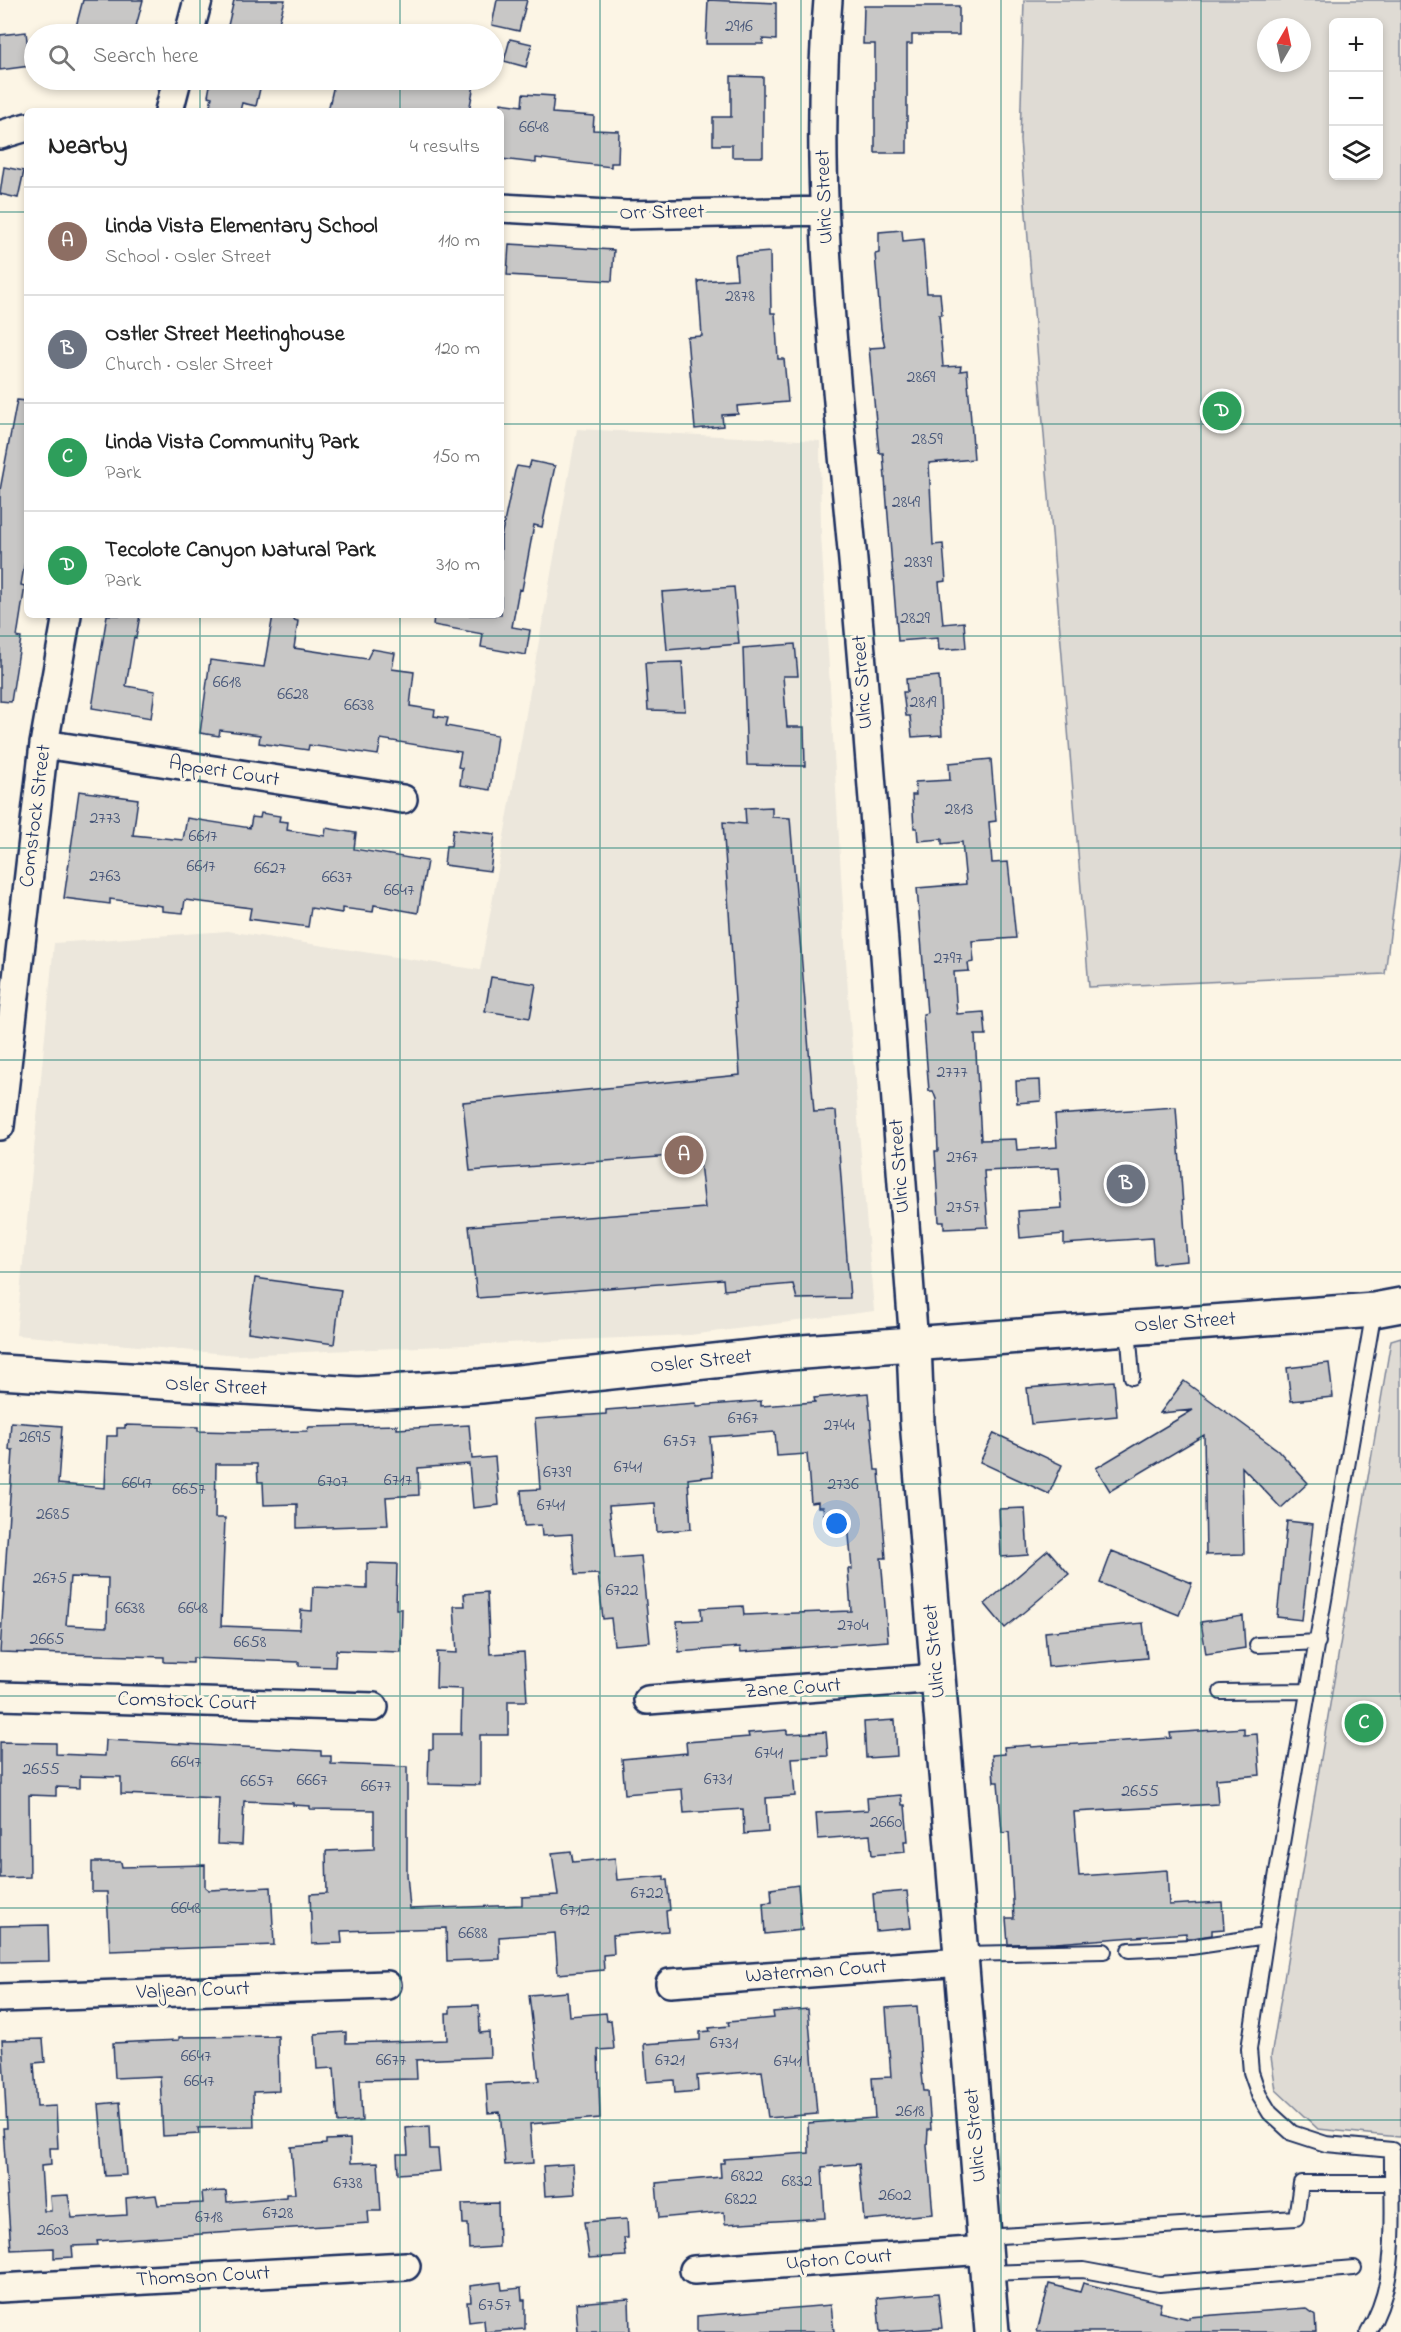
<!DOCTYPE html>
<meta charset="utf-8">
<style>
:root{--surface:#fff;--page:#f2f2f2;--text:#222;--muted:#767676;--line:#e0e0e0;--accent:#d93025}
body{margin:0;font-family:"Indie Flower",sans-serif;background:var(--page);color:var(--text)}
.controls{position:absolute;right:18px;top:18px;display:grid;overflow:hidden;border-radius:9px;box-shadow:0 3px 9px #0003}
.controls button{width:54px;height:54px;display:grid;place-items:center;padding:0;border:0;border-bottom:2px solid var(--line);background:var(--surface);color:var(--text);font:30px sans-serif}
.compass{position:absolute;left:1257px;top:18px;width:54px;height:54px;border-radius:50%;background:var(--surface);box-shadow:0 3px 9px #0003;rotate:9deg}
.you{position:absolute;left:837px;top:1524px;width:21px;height:21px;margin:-15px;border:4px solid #fff;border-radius:50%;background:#1a73e8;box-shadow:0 0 0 9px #1a73e833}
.badge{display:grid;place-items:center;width:39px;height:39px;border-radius:50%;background:var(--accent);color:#fff;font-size:20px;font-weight:700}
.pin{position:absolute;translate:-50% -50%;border:3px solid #fff;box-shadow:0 2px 6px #0006}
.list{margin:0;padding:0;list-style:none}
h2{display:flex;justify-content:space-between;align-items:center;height:78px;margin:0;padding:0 24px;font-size:26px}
h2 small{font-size:20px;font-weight:400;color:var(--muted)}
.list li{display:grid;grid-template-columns:39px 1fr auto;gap:18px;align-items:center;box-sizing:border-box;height:108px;padding:0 24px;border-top:2px solid var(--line)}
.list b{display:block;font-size:22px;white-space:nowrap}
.list p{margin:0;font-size:20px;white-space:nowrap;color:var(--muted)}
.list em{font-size:20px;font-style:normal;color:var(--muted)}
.icon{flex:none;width:33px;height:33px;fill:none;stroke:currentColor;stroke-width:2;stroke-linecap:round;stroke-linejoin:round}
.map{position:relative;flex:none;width:1401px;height:2332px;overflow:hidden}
.search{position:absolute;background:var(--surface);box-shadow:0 3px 9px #0003;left:24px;top:24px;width:480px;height:66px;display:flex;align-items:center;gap:15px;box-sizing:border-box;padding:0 21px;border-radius:33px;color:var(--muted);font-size:22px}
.panel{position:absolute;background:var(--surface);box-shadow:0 3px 9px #0003;left:24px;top:108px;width:480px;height:510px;border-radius:9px}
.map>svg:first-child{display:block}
</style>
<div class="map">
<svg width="1401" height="2332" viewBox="0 0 1401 2332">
<rect width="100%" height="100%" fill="#fcf5e5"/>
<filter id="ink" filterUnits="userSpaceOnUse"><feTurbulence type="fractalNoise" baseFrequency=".0167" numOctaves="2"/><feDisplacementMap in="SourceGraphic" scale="12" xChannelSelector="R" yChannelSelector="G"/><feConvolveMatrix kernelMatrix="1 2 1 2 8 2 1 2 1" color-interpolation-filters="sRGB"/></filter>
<g filter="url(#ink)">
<path fill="#ece7dc" d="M577 429 820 441 821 533 849 1010 874 1311 690 1335 238 1355 16 1335 54 943 228 931 480 970Z"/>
<path fill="#dfdbd4" stroke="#7d8599" stroke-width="1.5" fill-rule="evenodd" d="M1024 0H1401V848L1385 974 1089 987 1020 140ZM1334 22H1378V176H1334ZM1266 27H1302V63H1266Z
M1401 1337V2136L1399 2137 1318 2129 1276 2090 1271 2057 1391 1340Z"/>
<path fill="#c8c7c6" stroke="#1b2f5e" stroke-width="1.5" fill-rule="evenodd" d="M83 0H143L134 34H74Z
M234 0H285L276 34H226Z
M497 0H527L519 31 492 25Z
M708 0 776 3V40L763 39V44H706Z
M864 6H959V35H912V44H907V153H875V44H863Z
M26 32 30 66 0 70V35Z
M510 39 532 44 526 67 504 61Z
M731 76 763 77V157H732V145H713V117H731Z
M211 80H262L256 106 242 103 240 111H233L210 105 212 97 208 96Z
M335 80H373L411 88 412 82 447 88 449 80H475L469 111H328Z
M523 94 554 96 552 113 594 116 593 130 619 131 618 163H611V167L536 158V163L501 159V103L522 106Z
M4 167 24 171 18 198 0 194Z
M902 230 903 241 923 239 927 293H940L942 315H939L943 367 961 366 960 371 967 370 974 459 929 463 933 545 943 544 946 581 939 582 943 624 964 622 966 648 939 650 938 638 898 641 883 453H879L869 348 885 347 881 329 875 254 879 253V232Z
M509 244 614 250 612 281 507 275Z
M770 252 771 313H775L778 359H784L788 402 737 406 738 414 722 415 723 426 695 429 687 337 702 336 698 281 737 279 735 255Z
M17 400 27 401V549L21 585 25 586 17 637 21 638 11 702 0 701V490Z
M531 461 555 466 542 527 534 525 522 590 519 589 512 627 530 630 526 655 481 647 483 634 433 625 434 615H501V537L515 471 517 466 529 468Z
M734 587 739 644 667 650 662 592Z
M107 615H140L136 638 134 637 126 686 155 691 151 718 92 708Z
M273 615H295L294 620 298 621 294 648 367 659 372 649 395 653 392 669 414 672 410 706 435 710 434 716 448 718 446 726 497 735 490 790 460 785 462 768 458 767 461 752 381 739 378 755 309 745 308 750 259 743 260 735 220 730 219 736 200 733 210 660 264 667Z
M795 644 798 676H783L787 727H804L805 766 747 765 743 648Z
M682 662 685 711 648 710 645 663Z
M939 676 942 735 912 737 910 716H906L903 692H907L906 679Z
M991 759 996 821 989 822 992 863 1008 862 1016 938 972 941 974 962 968 963 969 971 954 972 957 1014 984 1012 986 1035H975L981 1140 1016 1139 1017 1150 1057 1147 1055 1115 1176 1107 1187 1261 1154 1264 1152 1238 1064 1244V1234L1020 1238 1018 1211 1062 1208 1059 1168 984 1171 988 1227 944 1229V1222H939L935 1151H938L936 1099 933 1091H929L923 1014 927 1013 917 888 966 884 962 842 942 844V839L918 841 917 828H914L912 795H916L915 782 950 780 949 763Z
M79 791 138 799 133 835 183 840 187 818 250 828 252 817 260 818 261 813 280 816 279 821 288 822 287 830 325 836 326 828 356 833 354 849 427 861 418 913 374 905 373 912 342 908V913L311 908 308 927 249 919 251 908 185 900 183 913 162 911V906L110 899V904L64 898Z
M772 807V817L790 818 814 1112 836 1111 850 1298 797 1299 793 1284 724 1290 723 1279 477 1298 469 1226 705 1208 699 1154 470 1171 463 1102 740 1075 723 822 746 824 745 808Z
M453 829 495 834 490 871 444 865 446 846H451Z
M491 977 536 984 530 1018 485 1011Z
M1040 1080 1041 1101 1017 1103 1016 1081Z
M255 1278 341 1290 334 1344 248 1332Z
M1329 1363 1333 1397 1291 1401 1287 1368Z
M1114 1381 1117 1416 1031 1424 1027 1388Z
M1184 1381 1278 1450 1308 1483 1281 1508 1242 1467 1244 1554 1206 1555 1204 1435 1110 1491 1096 1468 1193 1410 1160 1413Z
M868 1393 875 1470H879L881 1499 886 1558H881L888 1641 741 1652 740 1647 679 1652 677 1621 702 1620 701 1608 743 1606 744 1615 851 1611 848 1569H852L847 1513 824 1515 823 1507H818V1502L811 1503 807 1454 777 1456 775 1432 710 1437 713 1476 688 1479 691 1529 657 1532 655 1503 609 1506 615 1558 641 1556 650 1642 614 1645 611 1618 603 1619 598 1574 575 1575 572 1534 542 1536 541 1525 524 1526 521 1490 540 1489 535 1419 606 1414V1410L696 1403 697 1406 761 1401V1406L815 1402 814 1398Z
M11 1422 62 1426 58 1484 105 1488 107 1436H117V1428H125V1425L198 1427V1431L243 1432 307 1431 309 1427 397 1425V1429L469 1425 472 1459 495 1457 499 1505 473 1508 469 1464 418 1468 419 1495 386 1497 388 1525 297 1528V1504L264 1505 263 1482H258L257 1464H216L215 1518H225L221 1626 300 1629 301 1610 312 1611 313 1587 367 1589V1563L397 1564 396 1609H402L401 1652 336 1650 335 1667 299 1666V1662L217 1659 193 1658V1663L164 1662V1657L0 1652 13 1450H9ZM70 1577 108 1578 107 1627 66 1625Z
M994 1433 1062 1465 1049 1494 980 1462Z
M1025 1508 1028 1555 1001 1557 999 1509Z
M1287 1521 1313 1524 1302 1620 1277 1617Z
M1048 1550 1069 1574 1005 1628 985 1604Z
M1112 1551 1192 1583 1179 1615 1100 1583Z
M487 1592 490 1654 524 1652 527 1701H508V1735H480V1785L428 1784 429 1749H433V1734H461L462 1689 436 1688 437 1652 457 1653 454 1606H465L464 1594Z
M1243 1616 1245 1648 1206 1654 1201 1622Z
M1143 1623 1147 1658 1048 1667 1045 1632Z
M895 1720 897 1756 866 1758 864 1722Z
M1244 1728V1735L1257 1734 1260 1775 1216 1779 1218 1804 1074 1812 1079 1876 1167 1870 1169 1905 1222 1902 1224 1929 1212 1930V1935L1193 1938H1186V1933L1056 1943 1008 1944 1006 1918H1014L1009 1832 1002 1833 998 1782H994L992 1755 1005 1754 1004 1747 1031 1745V1747L1171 1738 1170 1733Z
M787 1730V1734L826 1732 828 1756 792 1758 795 1796 766 1798 768 1832 744 1834 743 1809 684 1813 682 1789 625 1794 622 1759 687 1753 686 1742 749 1737 748 1733Z
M106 1740 321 1751V1756H331V1764L407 1767V1874L410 1909 522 1905V1897L558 1895 552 1853 571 1851 573 1862 615 1858 617 1880 664 1876V1880H667L670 1910 666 1911 668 1931 613 1935 614 1954 603 1955 604 1970 558 1974 555 1933 499 1937 500 1959 447 1961 446 1928 341 1931 342 1943 312 1944 310 1894 327 1893 326 1851 374 1849V1810L310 1809V1806L293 1805V1803L244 1801 242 1845 217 1844 219 1798 121 1794V1777L80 1776V1788L56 1787V1796L29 1795 30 1877 0 1878V1742L56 1743V1754L105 1756Z
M901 1795 902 1805H905L908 1841H904L905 1852 872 1855 870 1835 818 1839 816 1813 868 1810 867 1798Z
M92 1862H121L122 1867 205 1865V1887L209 1890 271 1887 274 1945 110 1951 107 1892H92Z
M798 1885 802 1930 765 1934 763 1903 772 1902 771 1889Z
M907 1891 911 1928 876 1931 873 1894Z
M48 1925 49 1961 0 1962V1926Z
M567 1992 569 2016 606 2013 607 2021 611 2020 614 2049 598 2050 600 2118 530 2124 533 2163 505 2165 500 2112 488 2113 486 2084 539 2081 529 1995Z
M479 2005 480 2033 489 2032 490 2057 416 2060 417 2079 360 2080 362 2121 338 2123 334 2068 317 2069 315 2034 346 2032V2043L447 2040 446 2013H450V2006Z
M917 2006 922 2074 924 2091H928L931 2129H928L927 2146 933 2214 864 2220 859 2164 822 2167 825 2218 725 2224 724 2212 659 2218 656 2183 721 2177 720 2163H724V2159L809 2153 808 2123 875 2118 872 2078 891 2077 886 2008Z
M808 2009 817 2114 768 2118 762 2071 697 2076 698 2091 675 2093 674 2080 647 2082 644 2044 700 2040V2032L710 2031 709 2028 729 2026 728 2022 774 2018 773 2012Z
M278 2036 279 2091 253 2092 254 2127 198 2128 199 2134 163 2136 160 2076 115 2078 113 2043 179 2040V2037Z
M43 2039 45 2062 34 2063 37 2107 56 2106 58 2148H50L51 2165 41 2166 44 2211H51L50 2196 68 2195 72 2218 127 2215 126 2198 156 2195 158 2205 203 2203 202 2192 226 2191 227 2202 286 2197V2194H295L291 2147 326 2144V2140L350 2139 351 2163 378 2162 381 2211H368L369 2223 97 2241 98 2245 72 2246 73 2257 54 2258V2248L11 2250 3 2128H7L2 2040Z
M120 2102 126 2175 105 2176 99 2104Z
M429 2126 430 2149H438L440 2171 398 2174 397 2154H408L406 2128Z
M573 2164 575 2194 545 2196 543 2166Z
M498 2203 499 2247 469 2249 468 2224H463L462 2204Z
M627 2219 628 2238H624L626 2256 589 2258 584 2222Z
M501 2282 502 2290 521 2288 522 2300H525V2329L485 2332 484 2320 469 2322 467 2302H471L470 2286Z
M1083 2283 1161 2303 1159 2312 1189 2319V2317L1306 2308 1315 2315 1316 2332H1037L1049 2284 1080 2292Z
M938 2293 942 2328 880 2332 877 2298Z
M629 2299 630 2332H578L576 2303Z
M831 2305 834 2332H697V2316Z"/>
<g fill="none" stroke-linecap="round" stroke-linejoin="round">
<g stroke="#1b2f5e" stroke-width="18">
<path id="service" d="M1128 1328 1132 1377
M1257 1645 1318 1642
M1221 1692 1309 1691
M1129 1950 1191 1947 1266 1936
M961 1954 1104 1951
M984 2237 1296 2218 1301 2183H1392
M987 2273 1083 2270 1159 2284 1354 2268
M1368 2332C1401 2278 1391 2212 1392 2150L1326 2144 1292 2133 1270 2113 1259 2095 1251 2072 1249 2049 1266 1936 1374 1310"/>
</g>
<g stroke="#1b2f5e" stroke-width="32">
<path id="minor" d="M828 0C811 198 839 397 856 594 878 844 895 1094 914 1344
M189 34 198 0
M169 111 177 80
M0 135 27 127
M501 208 626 215 823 211
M44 744 403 799
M0 1126 44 744 67 615
M0 1696 374 1707
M648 1700 938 1678
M670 1983 962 1962
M0 1998 387 1985
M694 2270 985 2250
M0 2288 406 2266"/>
</g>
<g stroke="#1b2f5e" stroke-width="38">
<path id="tertiary" d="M0 1372 358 1394 481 1386 789 1353 1374 1310 1401 1305"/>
</g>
<g stroke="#1b2f5e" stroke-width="38">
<path id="secondary" d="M914 1344 917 1421 992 2332"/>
</g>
<use href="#service" stroke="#fcf5e5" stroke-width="14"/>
<use href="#minor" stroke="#fcf5e5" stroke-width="27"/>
<use href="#tertiary" stroke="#fcf5e5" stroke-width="33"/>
<use href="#secondary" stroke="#fcf5e5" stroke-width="33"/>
</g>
</g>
<path fill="none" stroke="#0f766e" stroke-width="1.5" stroke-opacity="0.55" d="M200 0V34M400 0V34M600 0V2332M801 0V2332M1001 0V2332M1201 0V2332M200 80V111M400 80V111M0 212H27M501 212H1401M0 424H27M501 424H1401M200 615V2332M400 615V2332M0 636H1401M0 848H1401M0 1060H1401M0 1272H1401M0 1484H1401M0 1696H1401M0 1908H1401M0 2120H1401"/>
<g text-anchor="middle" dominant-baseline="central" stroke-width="6" stroke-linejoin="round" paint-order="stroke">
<g font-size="18" fill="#465578">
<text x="739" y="27">2916</text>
<text x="534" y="128">6648</text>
<text x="740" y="297">2878</text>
<text x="921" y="378">2869</text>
<text x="927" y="440">2859</text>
<text x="906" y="503">2849</text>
<text x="918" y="563">2839</text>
<text x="915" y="619">2829</text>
<text x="227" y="683">6618</text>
<text x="293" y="695">6628</text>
<text x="923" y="703">2819</text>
<text x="359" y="706">6638</text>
<text x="959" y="810">2813</text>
<text x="105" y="819">2773</text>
<text x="203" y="837">6617</text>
<text x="201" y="867">6617</text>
<text x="270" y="869">6627</text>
<text x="105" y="877">2763</text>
<text x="337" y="878">6637</text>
<text x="399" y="891">6647</text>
<text x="948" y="959">2797</text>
<text x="952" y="1073">2777</text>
<text x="962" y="1158">2767</text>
<text x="963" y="1208">2757</text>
<text x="743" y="1419">6767</text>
<text x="839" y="1426">2744</text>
<text x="35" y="1438">2695</text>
<text x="680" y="1442">6757</text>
<text x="628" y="1468">6741</text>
<text x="557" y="1473">6739</text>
<text x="398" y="1481">6717</text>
<text x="333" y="1482">6707</text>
<text x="137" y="1484">6647</text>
<text x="843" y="1485">2736</text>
<text x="189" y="1490">6657</text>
<text x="551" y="1506">6741</text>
<text x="53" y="1515">2685</text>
<text x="50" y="1579">2675</text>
<text x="622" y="1591">6722</text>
<text x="130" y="1609">6638</text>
<text x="193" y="1609">6648</text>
<text x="853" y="1626">2704</text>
<text x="47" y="1640">2665</text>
<text x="250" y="1643">6658</text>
<text x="769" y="1754">6741</text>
<text x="186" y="1763">6647</text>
<text x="41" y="1770">2655</text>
<text x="718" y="1780">6731</text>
<text x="312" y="1781">6667</text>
<text x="257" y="1782">6657</text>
<text x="376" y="1787">6677</text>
<text x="1140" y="1792">2655</text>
<text x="886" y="1823">2660</text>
<text x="647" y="1894">6722</text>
<text x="186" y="1909">6648</text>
<text x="575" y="1911">6712</text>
<text x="473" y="1934">6688</text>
<text x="724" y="2044">6731</text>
<text x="196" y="2057">6647</text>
<text x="391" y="2061">6677</text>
<text x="670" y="2061">6721</text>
<text x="788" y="2062">6741</text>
<text x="199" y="2082">6647</text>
<text x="910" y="2112">2618</text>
<text x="747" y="2177">6822</text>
<text x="797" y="2182">6832</text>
<text x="348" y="2184">6738</text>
<text x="895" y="2196">2602</text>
<text x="741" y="2200">6822</text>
<text x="278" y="2214">6728</text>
<text x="209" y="2218">6718</text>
<text x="53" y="2231">2603</text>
<text x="495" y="2306">6757</text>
</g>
<g font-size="21" fill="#1b2f5e" stroke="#fcf5e5">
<text transform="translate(825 197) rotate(-92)">Ulric Street</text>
<text transform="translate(662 213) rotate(-1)">Orr Street</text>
<text transform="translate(863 682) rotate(-94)">Ulric Street</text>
<text transform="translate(224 772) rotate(9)">Appert Court</text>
<text transform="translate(36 816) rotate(-83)">Comstock Street</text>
<text transform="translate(900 1166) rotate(-94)">Ulric Street</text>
<text transform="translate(1185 1323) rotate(-4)">Osler Street</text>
<text transform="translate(701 1362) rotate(-6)">Osler Street</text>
<text transform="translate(216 1387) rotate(3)">Osler Street</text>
<text transform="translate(935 1651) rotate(-95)">Ulric Street</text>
<text transform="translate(793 1689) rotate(-4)">Zane Court</text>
<text transform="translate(187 1702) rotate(2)">Comstock Court</text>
<text transform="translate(816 1972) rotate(-4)">Waterman Court</text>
<text transform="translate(193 1991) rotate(-2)">Valjean Court</text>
<text transform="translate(976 2135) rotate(-95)">Ulric Street</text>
<text transform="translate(839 2260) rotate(-4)">Upton Court</text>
<text transform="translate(203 2277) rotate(-3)">Thomson Court</text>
</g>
</g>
</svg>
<div class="controls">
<button>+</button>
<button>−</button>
<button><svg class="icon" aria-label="layers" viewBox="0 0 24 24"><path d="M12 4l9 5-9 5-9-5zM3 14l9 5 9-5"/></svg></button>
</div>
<svg class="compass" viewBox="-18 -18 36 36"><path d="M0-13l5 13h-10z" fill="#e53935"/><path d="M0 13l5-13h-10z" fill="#767676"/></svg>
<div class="you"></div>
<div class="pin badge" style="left:684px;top:1155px;background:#8d6e63">A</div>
<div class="pin badge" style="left:1126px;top:1184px;background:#6b7280">B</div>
<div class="pin badge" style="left:1364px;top:1723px;background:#2e9e5b">C</div>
<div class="pin badge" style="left:1222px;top:411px;background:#2e9e5b">D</div>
<div class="search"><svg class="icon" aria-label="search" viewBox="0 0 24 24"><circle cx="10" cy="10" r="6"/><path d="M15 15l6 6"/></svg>Search here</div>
<section class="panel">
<h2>Nearby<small>4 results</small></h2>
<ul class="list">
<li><span class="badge" style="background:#8d6e63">A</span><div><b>Linda Vista Elementary School</b><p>School · Osler Street</p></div><em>110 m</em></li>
<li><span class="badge" style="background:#6b7280">B</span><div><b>Ostler Street Meetinghouse</b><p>Church · Osler Street</p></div><em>120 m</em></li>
<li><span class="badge" style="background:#2e9e5b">C</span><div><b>Linda Vista Community Park</b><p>Park</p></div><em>150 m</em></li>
<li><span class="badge" style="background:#2e9e5b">D</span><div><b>Tecolote Canyon Natural Park</b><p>Park</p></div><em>310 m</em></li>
</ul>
</section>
</div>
